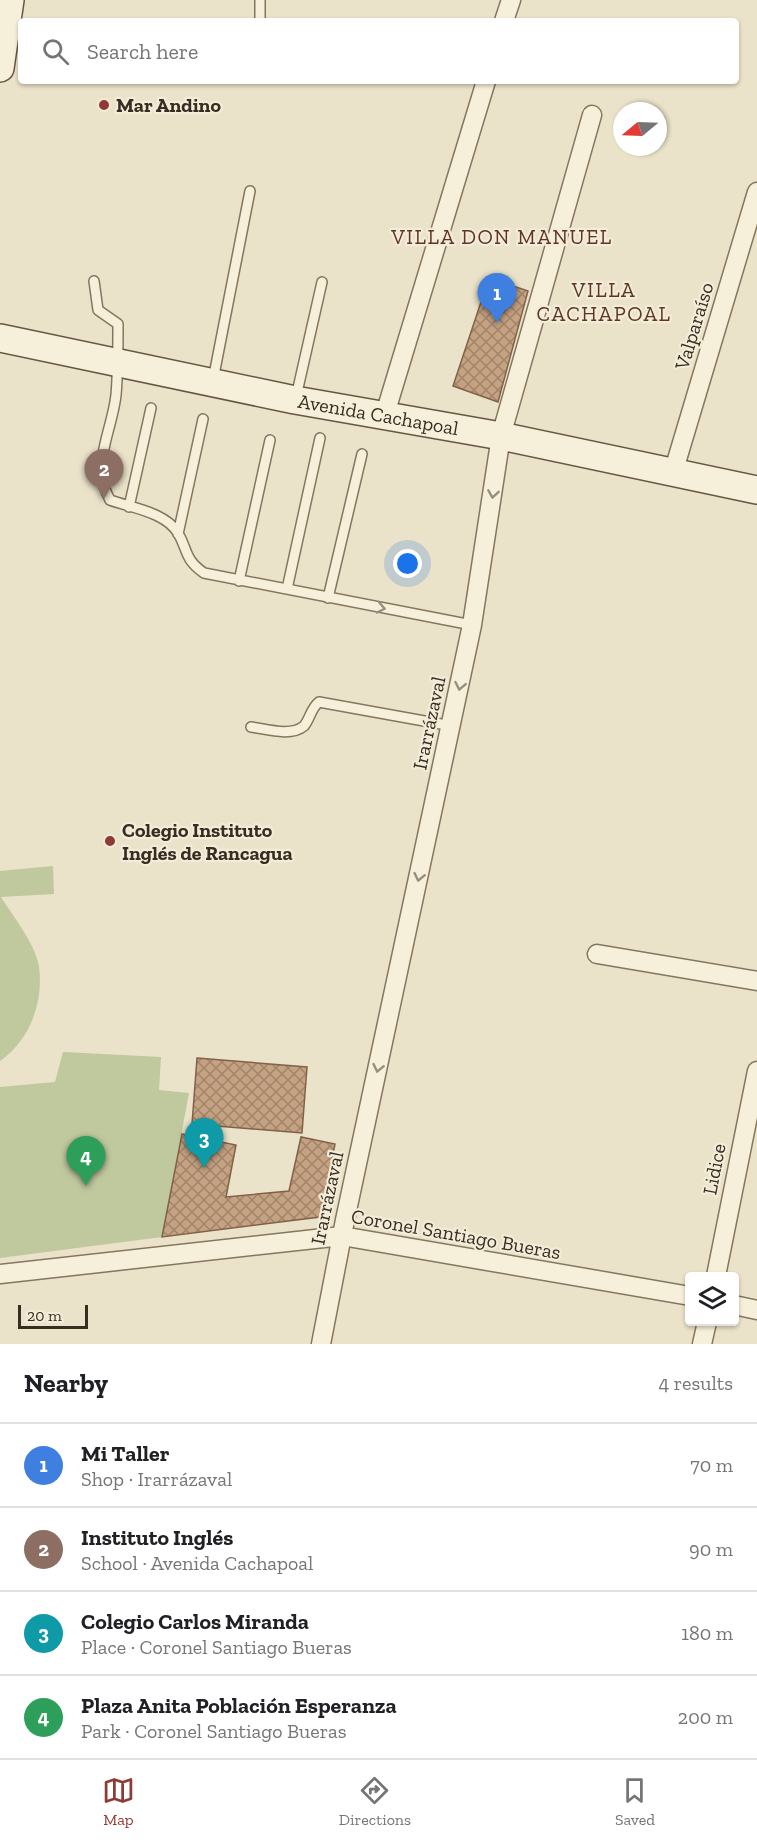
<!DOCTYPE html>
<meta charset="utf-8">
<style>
:root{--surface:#fff;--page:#f2f2f2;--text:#202124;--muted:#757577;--line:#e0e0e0;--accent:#8e3a35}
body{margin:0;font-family:"Zilla Slab",serif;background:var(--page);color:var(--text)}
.controls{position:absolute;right:18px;bottom:18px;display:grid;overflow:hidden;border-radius:6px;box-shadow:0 2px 4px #0004}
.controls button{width:54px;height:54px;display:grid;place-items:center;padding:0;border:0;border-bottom:2px solid var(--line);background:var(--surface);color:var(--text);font:30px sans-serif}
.compass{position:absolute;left:613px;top:102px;width:54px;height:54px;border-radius:50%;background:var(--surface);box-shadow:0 2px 4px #0004;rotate:251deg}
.scale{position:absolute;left:18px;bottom:15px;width:70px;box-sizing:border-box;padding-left:6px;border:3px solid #372d21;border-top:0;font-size:16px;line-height:21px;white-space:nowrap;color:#372d21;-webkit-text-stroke:4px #f3ecd8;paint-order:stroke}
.you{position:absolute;left:408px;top:564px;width:21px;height:21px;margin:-15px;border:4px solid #fff;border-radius:50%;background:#1a73e8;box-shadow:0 0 0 9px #1a73e833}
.badge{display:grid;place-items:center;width:39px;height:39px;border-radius:50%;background:var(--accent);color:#fff;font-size:20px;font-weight:700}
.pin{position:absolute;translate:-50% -50px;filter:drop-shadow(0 2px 3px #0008)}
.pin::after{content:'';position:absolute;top:32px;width:21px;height:18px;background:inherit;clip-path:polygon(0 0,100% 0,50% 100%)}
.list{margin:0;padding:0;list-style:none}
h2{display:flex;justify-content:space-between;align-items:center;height:78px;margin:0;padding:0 24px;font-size:26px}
h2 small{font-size:20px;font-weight:400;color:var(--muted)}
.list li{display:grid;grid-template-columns:39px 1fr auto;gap:18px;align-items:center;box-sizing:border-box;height:84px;padding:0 24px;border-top:2px solid var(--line)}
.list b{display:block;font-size:22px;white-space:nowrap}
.list p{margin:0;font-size:20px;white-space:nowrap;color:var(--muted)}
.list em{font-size:20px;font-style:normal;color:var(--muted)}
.icon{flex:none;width:33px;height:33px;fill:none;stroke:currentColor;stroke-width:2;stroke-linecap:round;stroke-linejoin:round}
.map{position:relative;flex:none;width:757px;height:1344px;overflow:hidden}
.search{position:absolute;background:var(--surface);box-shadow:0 2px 4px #0004;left:18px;right:18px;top:18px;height:66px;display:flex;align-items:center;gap:15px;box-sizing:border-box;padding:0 21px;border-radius:6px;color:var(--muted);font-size:22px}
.sheet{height:414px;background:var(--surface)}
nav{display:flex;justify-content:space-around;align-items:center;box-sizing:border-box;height:84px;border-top:2px solid var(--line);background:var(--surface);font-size:16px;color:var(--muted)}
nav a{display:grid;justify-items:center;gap:3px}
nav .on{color:var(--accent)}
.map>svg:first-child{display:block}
</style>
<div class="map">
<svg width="757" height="1344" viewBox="0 0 757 1344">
<defs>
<pattern id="building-cross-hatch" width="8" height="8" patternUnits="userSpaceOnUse" patternTransform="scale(1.5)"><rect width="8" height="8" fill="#c5a282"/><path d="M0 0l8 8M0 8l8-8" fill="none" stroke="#a1846a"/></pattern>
</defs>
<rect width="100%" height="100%" fill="#eae2c9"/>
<path fill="#c0c89d" d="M53 866 54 894 1 897C13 916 36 945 39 967 44 1003 29 1041 0 1061V871Z
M63 1052 161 1057 159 1090 189 1093 162 1237 0 1258V1087L55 1082Z"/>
<path fill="url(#building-cross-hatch)" stroke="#826247" stroke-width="1.5" d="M489 278 528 291 498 402 453 386Z
M197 1058 307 1067 302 1133 192 1124Z
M182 1134 236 1145 226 1197 289 1191 301 1137 335 1144 320 1217 162 1237Z"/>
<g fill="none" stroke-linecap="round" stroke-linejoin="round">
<g stroke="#85765f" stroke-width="12">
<path id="lane" d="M260 21V0
M94 281 98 310 118 324C118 348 118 372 116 395 112 432 90 464 110 500 132 508 165 512 178 533 188 550 184 559 204 573L472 625
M213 380 250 191
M296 397 322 282
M129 507 151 408
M178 534 203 419
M239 581 270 440
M287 589 320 438
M328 598 362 454
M251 727C266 729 291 737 304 726 310 719 311 708 319 702L452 726"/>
</g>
<g stroke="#85765f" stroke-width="21">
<path id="street" d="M504 21 511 0
M385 414 486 81
M673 473 757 192
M597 954 757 981
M0 1274 342 1236 690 1296
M716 1276 757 1071
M734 1305 757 1310
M321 1344 345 1220 472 625 501 436 592 115
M702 1344 707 1322"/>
</g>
<g stroke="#675742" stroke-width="30">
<g id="secondary">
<path d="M0 68 10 0"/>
<path id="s1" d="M0 338 295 400 501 436 757 490"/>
</g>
</g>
<use href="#lane" stroke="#f6f0db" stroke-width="9"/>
<use href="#street" stroke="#f6f0db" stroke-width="18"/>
<use href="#secondary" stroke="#f6f0db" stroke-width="27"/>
</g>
<defs><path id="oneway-chevron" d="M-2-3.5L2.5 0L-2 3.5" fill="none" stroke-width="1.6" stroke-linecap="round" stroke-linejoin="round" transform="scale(1.5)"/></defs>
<g stroke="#968e7e">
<use href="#oneway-chevron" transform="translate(493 494) rotate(99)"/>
<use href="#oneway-chevron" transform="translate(381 608) rotate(12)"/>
<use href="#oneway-chevron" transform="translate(460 686) rotate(101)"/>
<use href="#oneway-chevron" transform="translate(419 877) rotate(102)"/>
<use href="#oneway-chevron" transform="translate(378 1068) rotate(102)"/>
</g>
<g fill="#8e3a35" stroke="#f3ecd8" stroke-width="2">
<circle cx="104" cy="105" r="6"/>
<circle cx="110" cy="841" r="6"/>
</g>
<g text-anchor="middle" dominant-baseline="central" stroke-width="4.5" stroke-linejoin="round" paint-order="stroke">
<g font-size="20" font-weight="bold" fill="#372d21" stroke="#f3ecd8" text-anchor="start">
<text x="116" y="105">Mar Andino</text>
<text x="122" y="830">Colegio Instituto<tspan x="122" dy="23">Inglés de Rancagua</tspan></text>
</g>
<g font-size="20" fill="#372d21" stroke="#f3ecd8">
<text transform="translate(694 326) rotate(-73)">Valparaíso</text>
<text stroke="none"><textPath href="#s1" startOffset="386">Avenida Cachapoal</textPath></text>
<text transform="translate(429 723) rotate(-78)">Irarrázaval</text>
<text transform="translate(714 1169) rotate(-79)">Lidice</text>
<text transform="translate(327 1198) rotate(-78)">Irarrázaval</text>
<text transform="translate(456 1234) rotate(10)">Coronel Santiago Bueras</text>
</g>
<g font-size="21" letter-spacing="1.5" fill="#5f3525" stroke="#f3ecd8">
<text x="502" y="236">VILLA DON MANUEL</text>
<text x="604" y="289">VILLA<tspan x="604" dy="24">CACHAPOAL</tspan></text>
</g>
</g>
</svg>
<div class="controls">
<button><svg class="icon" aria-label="layers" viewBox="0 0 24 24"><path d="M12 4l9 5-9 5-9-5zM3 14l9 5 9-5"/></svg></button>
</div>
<svg class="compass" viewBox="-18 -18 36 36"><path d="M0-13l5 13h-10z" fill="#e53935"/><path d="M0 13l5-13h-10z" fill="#757577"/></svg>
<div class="scale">20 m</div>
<div class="you"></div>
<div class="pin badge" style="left:497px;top:323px;background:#3f7fe0">1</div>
<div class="pin badge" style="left:104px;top:499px;background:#8d6e63">2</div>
<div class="pin badge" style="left:204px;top:1168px;background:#0f9aa8">3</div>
<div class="pin badge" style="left:86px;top:1186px;background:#2e9e5b">4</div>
<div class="search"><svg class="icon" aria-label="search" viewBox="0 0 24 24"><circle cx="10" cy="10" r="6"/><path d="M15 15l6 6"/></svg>Search here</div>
</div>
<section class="sheet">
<h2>Nearby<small>4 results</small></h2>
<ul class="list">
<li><span class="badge" style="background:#3f7fe0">1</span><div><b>Mi Taller</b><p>Shop · Irarrázaval</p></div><em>70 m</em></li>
<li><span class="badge" style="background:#8d6e63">2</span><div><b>Instituto Inglés</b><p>School · Avenida Cachapoal</p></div><em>90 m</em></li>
<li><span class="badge" style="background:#0f9aa8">3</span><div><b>Colegio Carlos Miranda</b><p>Place · Coronel Santiago Bueras</p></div><em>180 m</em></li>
<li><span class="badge" style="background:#2e9e5b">4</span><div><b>Plaza Anita Población Esperanza</b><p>Park · Coronel Santiago Bueras</p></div><em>200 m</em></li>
</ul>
</section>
<nav>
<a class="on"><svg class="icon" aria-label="map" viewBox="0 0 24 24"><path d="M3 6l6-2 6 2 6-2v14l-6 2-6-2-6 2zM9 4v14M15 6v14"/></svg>Map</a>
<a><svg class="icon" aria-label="directions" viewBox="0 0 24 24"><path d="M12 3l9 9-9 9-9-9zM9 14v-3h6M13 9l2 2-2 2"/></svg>Directions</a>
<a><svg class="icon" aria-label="saved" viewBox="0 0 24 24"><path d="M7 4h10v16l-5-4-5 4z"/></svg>Saved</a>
</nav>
